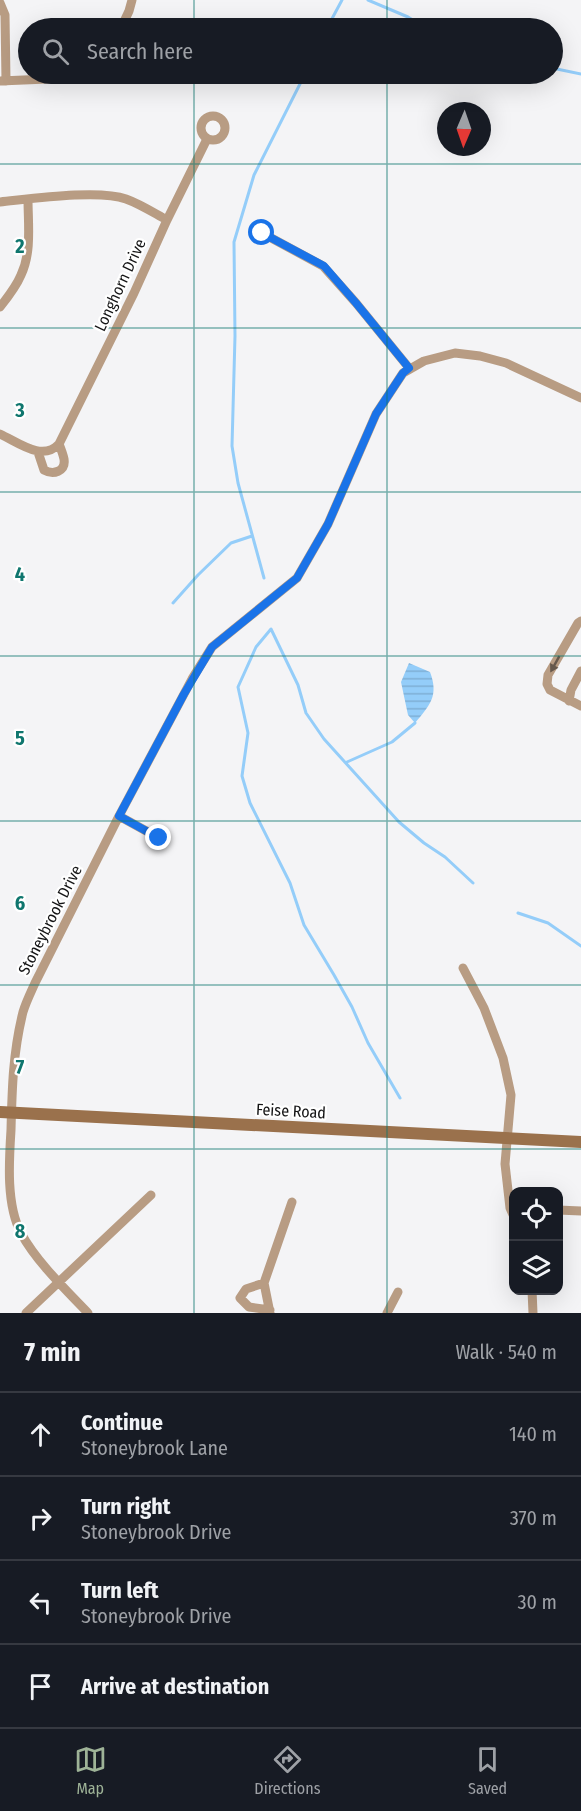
<!DOCTYPE html>
<meta charset="utf-8">
<style>
:root{--surface:#171b24;--page:#20242c;--text:#f1f3f6;--muted:#9ea1a6;--line:#363941;--accent:#9eb397}
body{margin:0;font-family:"Fira Sans Condensed",sans-serif;background:var(--page);color:var(--text)}
.controls{position:absolute;right:18px;bottom:18px;display:grid;overflow:hidden;border-radius:12px;box-shadow:0 6px 24px #0002}
.controls button{width:54px;height:54px;display:grid;place-items:center;padding:0;border:0;border-bottom:2px solid var(--line);background:var(--surface);color:var(--text);font:30px sans-serif}
.compass{position:absolute;left:437px;top:102px;width:54px;height:54px;border-radius:50%;background:var(--surface);box-shadow:0 6px 24px #0002;rotate:182deg}
.stop{position:absolute;width:18px;height:18px;margin:-14px;border:4px solid #1a73e8;border-radius:50%;background:#fff}
.stop.end{background:#1a73e8;border-color:#fff;box-shadow:0 2px 6px #0008}
.list{margin:0;padding:0;list-style:none}
h2{display:flex;justify-content:space-between;align-items:center;height:78px;margin:0;padding:0 24px;font-size:26px}
h2 small{font-size:20px;font-weight:400;color:var(--muted)}
.list li{display:grid;grid-template-columns:39px 1fr auto;gap:18px;align-items:center;box-sizing:border-box;height:84px;padding:0 24px;border-top:2px solid var(--line)}
.list b{display:block;font-size:22px;white-space:nowrap}
.list p{margin:0;font-size:20px;white-space:nowrap;color:var(--muted)}
.list em{font-size:20px;font-style:normal;color:var(--muted)}
.icon{flex:none;width:33px;height:33px;fill:none;stroke:currentColor;stroke-width:2;stroke-linecap:round;stroke-linejoin:round}
.map{position:relative;flex:none;width:581px;height:1313px;overflow:hidden}
.search{position:absolute;background:var(--surface);box-shadow:0 6px 24px #0002;left:18px;right:18px;top:18px;height:66px;display:flex;align-items:center;gap:15px;box-sizing:border-box;padding:0 21px;border-radius:33px;color:var(--muted);font-size:22px}
.sheet{height:414px;background:var(--surface)}
nav{display:flex;justify-content:space-around;align-items:center;box-sizing:border-box;height:84px;border-top:2px solid var(--line);background:var(--surface);font-size:16px;color:var(--muted)}
nav a{display:grid;justify-items:center;gap:3px}
nav .on{color:var(--accent)}
.map>svg:first-child{display:block}
</style>
<div class="map">
<svg width="581" height="1313" viewBox="0 0 581 1313">
<defs>
<pattern id="water-rules" width="6" height="5" patternUnits="userSpaceOnUse" patternTransform="scale(1.5)"><rect width="6" height="5" fill="#94cdf9"/><path d="M0 2.5h6" fill="none" stroke="#7fafd5"/></pattern>
</defs>
<rect width="100%" height="100%" fill="#f4f4f6"/>
<path fill="url(#water-rules)" d="M409 663 430 672C439 696 430 705 415 723L408 715 401 682Z"/>
<g fill="none" stroke-linecap="round" stroke-linejoin="round">
<path stroke="#94cdf9" stroke-width="3" d="M368 0 408 17 426 28
M327 28 342 0
M552 68 581 74
M264 578 238 483 232 446 235 336 234 242 254 175 305 74
M173 603 198 575 231 543 252 536
M347 762 392 742 415 723
M518 913 548 923 581 946
M400 1098 368 1043 352 1007 334 975 304 925 290 883 250 803 242 776 248 733 238 687 256 647 271 629 298 685 306 713 324 739 399 822 424 843 445 857 473 883"/>
<path stroke="#b89c83" stroke-width="9" d="M0 3 5 15 6 81
M121 28 129 11 132 0
M0 81 71 78 92 74
M201 128a12 12 0 1 1 24 0a12 12 0 1 1-24 0Z
M0 202C30 199 99 189 126 199 140 204 154 213 167 220
M262 233 323 266 356 303 409 368
M0 307C8 297 16 287 21 275 32 252 28 224 28 199
M0 434C18 442 42 462 59 444L134 293 167 220 207 139
M38 452 44 470C53 475 66 472 64 459 63 454 61 449 59 444
M581 621 578 623 548 675 547 684 550 690 581 706
M569 701 571 690 581 671
M119 816 159 838
M463 968 484 1008 503 1058 511 1095 505 1164 510 1208 514 1217
M558 1210 581 1211
M264 1283 246 1289 240 1298 249 1307 270 1310
M532 1290 533 1313
M26 1313 151 1195
M88 1313C66 1290 36 1261 21 1233 6 1205 9 1161 11 1130 12 1088 13 1052 23 1012 26 1002 31 992 35 983L119 816 192 679 212 647 297 578 328 524 376 414 403 373 424 361 455 353 480 356 506 363 581 398
M270 1313 264 1283 292 1202
M387 1313 398 1292"/>
<path stroke="#9a714c" stroke-width="12" d="M0 1112 581 1142"/>
</g>
<defs><path id="oneway-solid" d="M-6-.8H1V-3.2L6.5 0L1 3.2V.8H-6Z" transform="scale(1.5)"/></defs>
<use fill="#66584c" href="#oneway-solid" transform="translate(555 664) rotate(119)"/>
<g fill="none" stroke-linecap="round" stroke-linejoin="round">
<path stroke="#1a73e8" stroke-width="8" d="M159 838 119 816 184 694 212 647 297 578 328 524 376 414 403 373 409 368 356 303 324 266 262 233"/>
</g>
<path fill="none" stroke="#0f766e" stroke-width="1.5" stroke-opacity="0.55" d="M194 0V28M387 0V28M194 74V1313M387 74V1313M0 164H581M0 328H581M0 492H581M0 656H581M0 821H581M0 985H581M0 1149H581"/>
<g text-anchor="middle" dominant-baseline="central" stroke-width="4.5" stroke-linejoin="round" paint-order="stroke">
<g font-size="16" fill="#141415" stroke="#fff">
<text transform="translate(120 285) rotate(-65)">Longhorn Drive</text>
<text transform="translate(50 920) rotate(-63)">Stoneybrook Drive</text>
<text transform="translate(291 1111) rotate(3)">Feise Road</text>
</g>
</g>
<g font-size="20" text-anchor="middle" font-weight="bold" fill="#0f766e" stroke="#fff" stroke-width="4.5" stroke-linejoin="round" paint-order="stroke">
<text x="20" y="253">2</text>
<text x="20" y="417">3</text>
<text x="20" y="581">4</text>
<text x="20" y="745">5</text>
<text x="20" y="910">6</text>
<text x="20" y="1074">7</text>
<text x="20" y="1238">8</text>
</g>
</svg>
<div class="controls">
<button><svg class="icon" aria-label="locate" viewBox="0 0 24 24"><circle cx="12" cy="12" r="6"/><path d="M12 2v4M12 18v4M2 12h4M18 12h4"/></svg></button>
<button><svg class="icon" aria-label="layers" viewBox="0 0 24 24"><path d="M12 4l9 5-9 5-9-5zM3 14l9 5 9-5"/></svg></button>
</div>
<svg class="compass" viewBox="-18 -18 36 36"><path d="M0-13l5 13h-10z" fill="#e53935"/><path d="M0 13l5-13h-10z" fill="#9ea1a6"/></svg>
<div class="stop" style="left:262px;top:233px"></div>
<div class="stop end" style="left:159px;top:838px"></div>
<div class="search"><svg class="icon" aria-label="search" viewBox="0 0 24 24"><circle cx="10" cy="10" r="6"/><path d="M15 15l6 6"/></svg>Search here</div>
</div>
<section class="sheet">
<h2>7 min<small>Walk · 540 m</small></h2>
<ul class="list">
<li><svg class="icon" aria-label="ahead" viewBox="0 0 24 24"><path d="M12 20V5M6 11l6-6 6 6"/></svg><div><b>Continue</b><p>Stoneybrook Lane</p></div><em>140 m</em></li>
<li><svg class="icon" aria-label="right" viewBox="0 0 24 24"><path d="M7 20v-9h11M14 6l5 5-5 5"/></svg><div><b>Turn right</b><p>Stoneybrook Drive</p></div><em>370 m</em></li>
<li><svg class="icon" aria-label="left" viewBox="0 0 24 24"><path d="M17 20v-9H6M10 6l-5 5 5 5"/></svg><div><b>Turn left</b><p>Stoneybrook Drive</p></div><em>30 m</em></li>
<li><svg class="icon" aria-label="arrive" viewBox="0 0 24 24"><path d="M6 21V4h12l-3 4 3 4H6"/></svg><div><b>Arrive at destination</b></div></li>
</ul>
</section>
<nav>
<a class="on"><svg class="icon" aria-label="map" viewBox="0 0 24 24"><path d="M3 6l6-2 6 2 6-2v14l-6 2-6-2-6 2zM9 4v14M15 6v14"/></svg>Map</a>
<a><svg class="icon" aria-label="directions" viewBox="0 0 24 24"><path d="M12 3l9 9-9 9-9-9zM9 14v-3h6M13 9l2 2-2 2"/></svg>Directions</a>
<a><svg class="icon" aria-label="saved" viewBox="0 0 24 24"><path d="M7 4h10v16l-5-4-5 4z"/></svg>Saved</a>
</nav>
